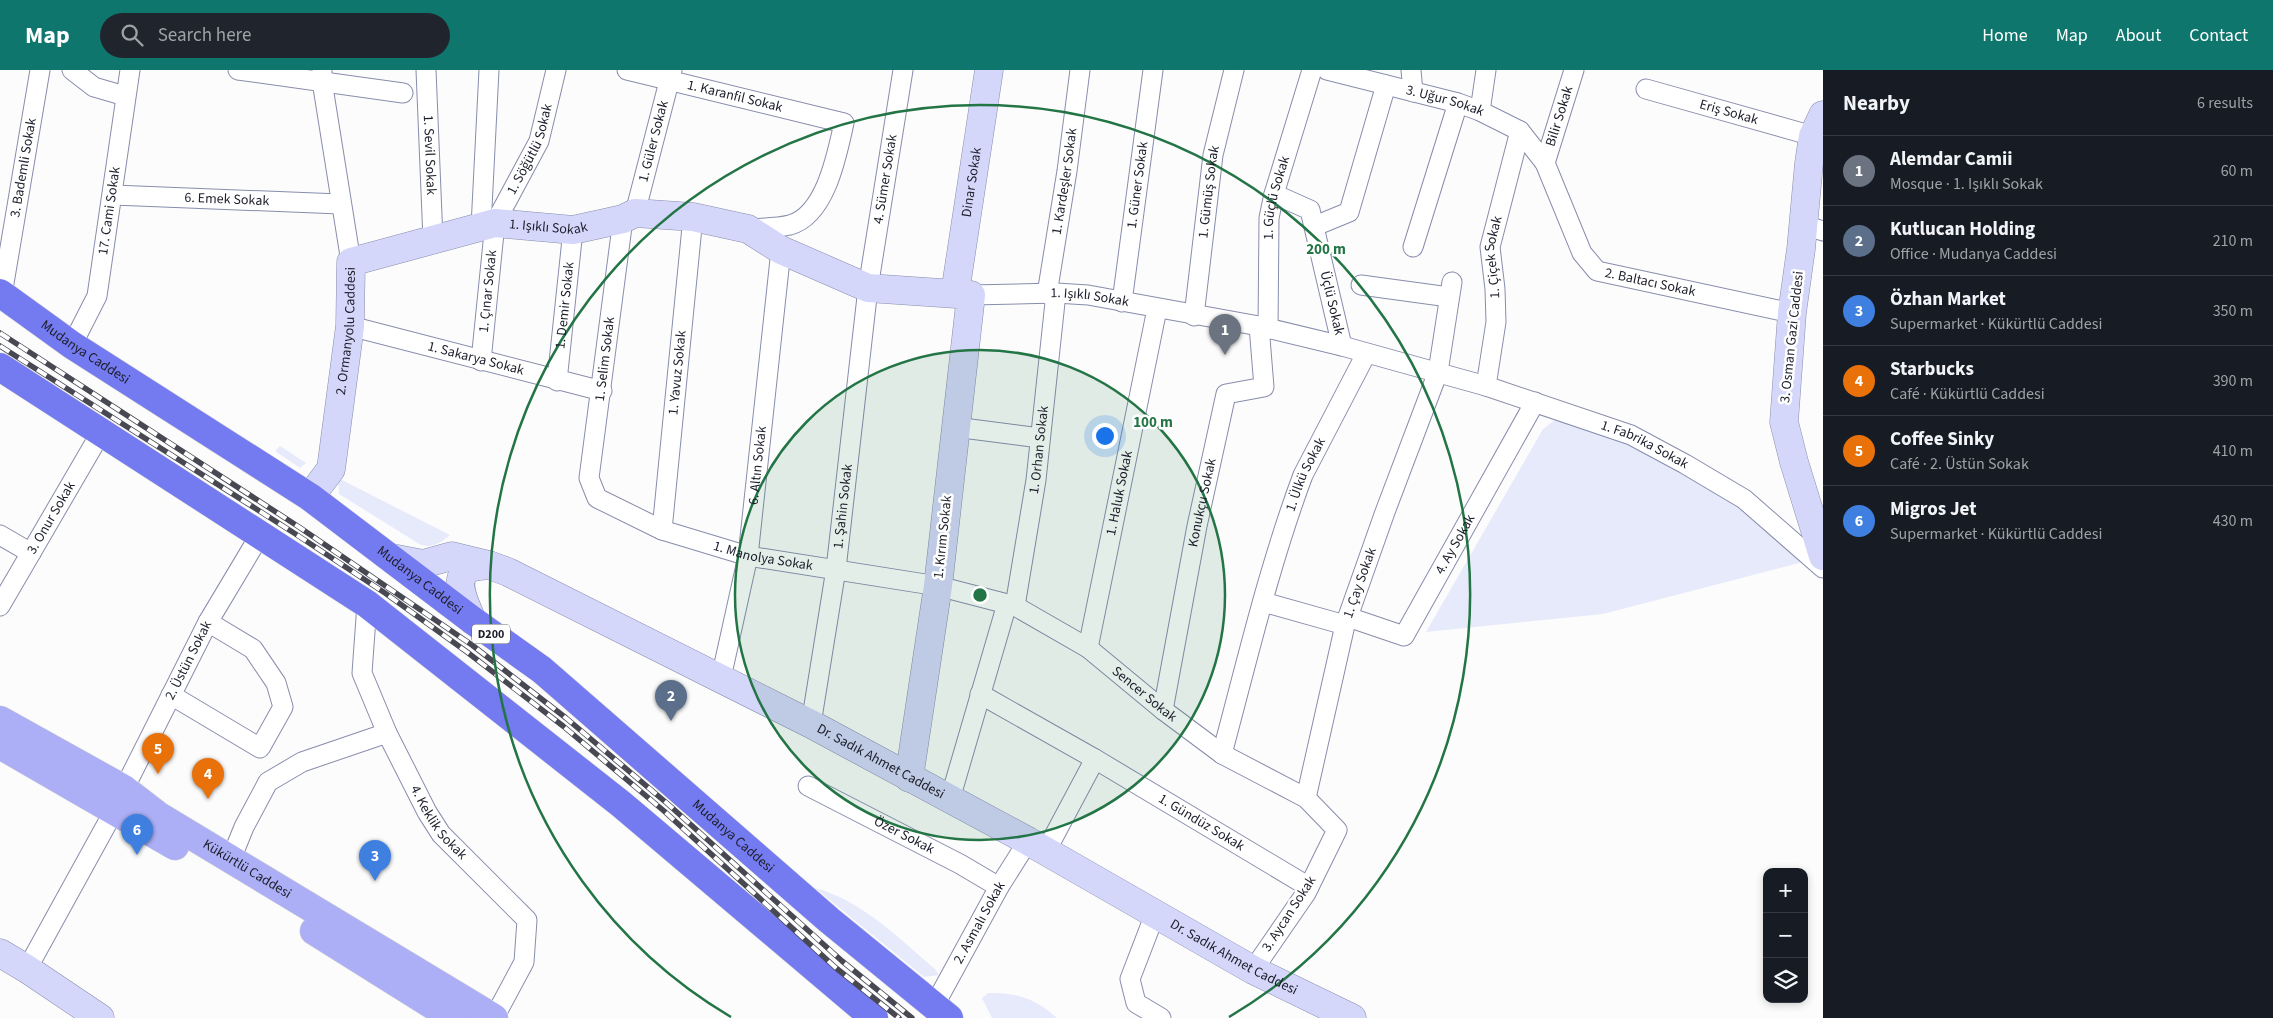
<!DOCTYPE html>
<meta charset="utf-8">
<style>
:root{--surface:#171b24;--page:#20242c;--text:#f1f3f6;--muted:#9ea1a6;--line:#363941;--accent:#0f766e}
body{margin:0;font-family:"Source Sans 3",sans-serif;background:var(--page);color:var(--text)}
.controls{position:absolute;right:15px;bottom:15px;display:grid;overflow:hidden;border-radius:10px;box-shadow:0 2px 8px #0003}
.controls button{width:45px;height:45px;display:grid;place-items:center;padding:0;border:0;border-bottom:1px solid var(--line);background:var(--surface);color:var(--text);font:25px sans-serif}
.you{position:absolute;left:1104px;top:365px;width:18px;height:18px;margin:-12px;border:4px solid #fff;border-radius:50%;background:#1a73e8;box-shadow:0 0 0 8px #1a73e833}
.badge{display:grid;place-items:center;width:32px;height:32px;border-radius:50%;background:var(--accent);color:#fff;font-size:16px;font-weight:700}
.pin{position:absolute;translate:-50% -41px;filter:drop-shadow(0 1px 2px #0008)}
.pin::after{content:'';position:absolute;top:26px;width:18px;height:15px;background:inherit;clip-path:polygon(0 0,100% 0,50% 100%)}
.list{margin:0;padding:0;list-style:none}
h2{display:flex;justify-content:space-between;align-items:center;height:65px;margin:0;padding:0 20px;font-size:21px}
h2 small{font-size:16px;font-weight:400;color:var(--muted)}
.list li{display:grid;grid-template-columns:32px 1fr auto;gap:15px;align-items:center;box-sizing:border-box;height:70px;padding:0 20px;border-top:1px solid var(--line)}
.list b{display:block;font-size:19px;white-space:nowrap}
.list p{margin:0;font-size:16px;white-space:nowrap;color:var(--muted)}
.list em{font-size:16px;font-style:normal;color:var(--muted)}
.icon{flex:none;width:28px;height:28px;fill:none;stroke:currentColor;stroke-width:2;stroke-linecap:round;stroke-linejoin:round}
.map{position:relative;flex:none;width:1823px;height:948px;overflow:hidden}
header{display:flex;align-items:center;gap:30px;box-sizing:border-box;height:70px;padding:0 25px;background:var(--accent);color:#fff}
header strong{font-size:24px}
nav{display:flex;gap:28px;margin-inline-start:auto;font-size:18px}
.search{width:350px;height:45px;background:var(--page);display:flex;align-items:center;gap:12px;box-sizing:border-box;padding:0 18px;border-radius:28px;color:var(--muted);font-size:19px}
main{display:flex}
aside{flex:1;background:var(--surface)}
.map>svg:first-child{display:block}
</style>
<header>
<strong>Map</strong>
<div class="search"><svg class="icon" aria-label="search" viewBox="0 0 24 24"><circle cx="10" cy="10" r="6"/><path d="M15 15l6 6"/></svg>Search here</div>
<nav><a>Home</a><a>Map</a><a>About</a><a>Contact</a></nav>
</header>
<main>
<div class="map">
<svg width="1823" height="948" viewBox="0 0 1823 948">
<rect width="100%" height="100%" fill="#fcfcfc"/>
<path fill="#e7eafb" d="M1556 349 1636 374 1696 405 1811 490 1603 544 1426 562 1543 359Z
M280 376 306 393 300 398 275 381Z
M338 408 450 465C440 473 434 478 421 475L339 424Z
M815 818C861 830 900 869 935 899L939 905 924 907Z
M988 923C1016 922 1036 929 1057 948H992L982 928Z"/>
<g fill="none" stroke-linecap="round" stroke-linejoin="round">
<g stroke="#888dac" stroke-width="21">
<g id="street">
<path d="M72 0 94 17 125 26"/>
<path d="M238 0 403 23"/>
<path d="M322 0V11L351 192"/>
<path id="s1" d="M426 0 433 170"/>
<path id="s2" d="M627 0 844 53C837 84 826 145 790 155 777 158 762 158 748 159"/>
<path id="s3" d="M1327 0 1458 33 1480 41 1520 61 1545 93 1582 183 1597 201 1792 243"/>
<path d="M1411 0 1413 22"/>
<path id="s4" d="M1646 19 1813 66"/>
<path d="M1480 41 1486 0"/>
<path id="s5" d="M1545 93 1574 0"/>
<path id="s6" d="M1274 124 1310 140 1342 276"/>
<path id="s7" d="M113 125 340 134"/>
<path id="s8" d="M635 143 672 0"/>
<path id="s9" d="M623 149 589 408 597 428 662 460 748 486 938 516 1015 536 1088 578 1163 640 1222 684 1306 728 1337 760 1306 823 1253 900"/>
<path d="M1804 155 1823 161"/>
<path d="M1315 156 1349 142 1386 15"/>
<path d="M481 157 489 0"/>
<path d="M1413 177 1458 33"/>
<path d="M1361 215 1449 227"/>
<path id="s10" d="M1047 224 1067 101 1080 0"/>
<path id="s11" d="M2 225 40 0"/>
<path id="s12" d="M971 225 1056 223 1088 225 1259 256 1342 276 1486 316 1631 365 1685 394 1744 429 1823 498"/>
<path id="s13" d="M1122 232 1153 0"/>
<path id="s14" d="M1194 246 1213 85 1234 0"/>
<path id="s15" d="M350 256 602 321"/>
<path id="s16" d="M1268 259 1269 148 1274 124 1312 0"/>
<path id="s17" d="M72 275 97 226 130 0"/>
<path id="s18" d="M481 291 495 153 539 71 556 0"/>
<path id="s19" d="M557 311 573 160"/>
<path id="s20" d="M1486 316 1496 252 1495 219 1490 177 1520 61"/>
<path d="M955 357 1040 368"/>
<path id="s21" d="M662 460 693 147"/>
<path d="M0 465 31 483"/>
<path d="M1263 532 1345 555"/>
<path id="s22" d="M367 534 362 603 387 663 427 742 441 764 527 850 524 892 494 948"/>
<path id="s23" d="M0 536 103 359"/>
<path id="s24" d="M1015 536 1036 410 1056 223"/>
<path id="s25" d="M1348 547 1404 566 1535 332"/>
<path id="s26" d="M1088 578 1157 239"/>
<path id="s27" d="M721 608 748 486 781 180"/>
<path id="s28" d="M980 624 1095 689 1309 817"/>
<path d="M171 625 260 678 283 637 276 613 253 579 208 552"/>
<path id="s29" d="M1163 640 1197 456 1226 324 1264 317 1259 256"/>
<path id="s30" d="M811 654 836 499 868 218 903 0"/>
<path id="s31" d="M1222 684C1247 591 1269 496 1303 405L1366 284"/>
<path id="s32" d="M808 716 960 794 999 817"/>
<path id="s33" d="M124 719 208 552 260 465"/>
<path id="s34" d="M1306 728 1345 555 1385 442 1438 302 1452 212"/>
<path d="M950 729 1007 534"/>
<path d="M1046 781 1095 689"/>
<path d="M231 789 244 757 268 712 302 692 387 663"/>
<path d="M1155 844 1130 909 1136 933 1161 948"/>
<path d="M27 899 114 741"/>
<path id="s35" d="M934 936 999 817 1028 771"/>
</g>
</g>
<g stroke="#888dac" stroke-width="29">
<g id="secondary">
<path d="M1823 45 1813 66 1809 93 1801 179 1792 243 1784 352 1794 392 1823 486"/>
<path id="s36" d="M955 223 989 0"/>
<path id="s37" d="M310 427 331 399 350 256 351 192 495 153 573 160 623 149 635 143 693 147 748 159 781 180 868 218 971 225 938 516 909 708"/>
<path id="s38" d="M392 488 423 494 452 486 489 495 508 502 811 654 1028 771 1253 900 1352 948"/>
<path d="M472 550C467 538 453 512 466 501 471 496 482 496 489 495"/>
<path d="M0 883 27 899 100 948"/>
</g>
</g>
<g stroke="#d6d6d9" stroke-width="29">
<g id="primary">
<path id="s39" d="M0 650 124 719 159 746 494 948"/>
<path d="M0 675 175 776"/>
<path d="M314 861 453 948"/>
</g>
</g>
<g stroke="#d6d6d9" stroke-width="29">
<g id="highway">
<path id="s40" d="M0 223 72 275 310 427 472 550 542 600 829 850 949 948"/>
<path d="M0 297 367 534 621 734 874 948"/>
</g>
</g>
<use href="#street" stroke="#fff" stroke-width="19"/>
<use href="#secondary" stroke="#d5d7fa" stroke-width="28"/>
<use href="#primary" stroke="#acaff5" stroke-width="28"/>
<use href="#highway" stroke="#747aef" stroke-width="28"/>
<g stroke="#474852" stroke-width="5.5">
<path id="rail" d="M0 263 299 457 472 575 566 648 669 735 842 891 912 948
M0 276 294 463 385 523 467 582 563 656 664 741 836 898 899 948"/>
</g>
<use href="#rail" stroke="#fff" stroke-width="4" stroke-dasharray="11" stroke-linecap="butt"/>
</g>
<circle cx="980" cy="525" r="245" fill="#247546" fill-opacity=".12"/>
<g fill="none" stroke="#247546" stroke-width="2.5">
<circle cx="980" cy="525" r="245"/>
<path d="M731 947A490 490 0 1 1 1229 947"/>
</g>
<g text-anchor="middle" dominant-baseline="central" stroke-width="5" stroke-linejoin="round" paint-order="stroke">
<rect fill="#fff" stroke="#60626a" stroke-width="1" x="472" y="554.5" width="38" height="19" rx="4"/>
<g font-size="12" font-weight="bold" fill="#1c1e2a">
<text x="491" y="564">D200</text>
</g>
<g font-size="14" fill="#1c1e2a" stroke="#fff">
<text stroke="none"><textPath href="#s2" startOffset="111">1. Karanfil Sokak</textPath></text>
<text stroke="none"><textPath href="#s3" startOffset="122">3. Uğur Sokak</textPath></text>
<text stroke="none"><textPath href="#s4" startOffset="86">Eriş Sokak</textPath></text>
<text stroke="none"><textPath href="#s5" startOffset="49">Bilir Sokak</textPath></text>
<text stroke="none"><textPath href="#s8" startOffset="74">1. Güler Sokak</textPath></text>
<text stroke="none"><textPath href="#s18" startOffset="221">1. Söğütlü Sokak</textPath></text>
<text stroke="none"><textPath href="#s1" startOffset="85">1. Sevil Sokak</textPath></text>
<text stroke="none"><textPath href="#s11" startOffset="129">3. Bademli Sokak</textPath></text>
<text stroke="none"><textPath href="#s30" startOffset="550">4. Sümer Sokak</textPath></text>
<text stroke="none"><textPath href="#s36" startOffset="112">Dinar Sokak</textPath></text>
<text stroke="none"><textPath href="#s10" startOffset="114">1. Kardeşler Sokak</textPath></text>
<text stroke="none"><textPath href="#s13" startOffset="118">1. Güner Sokak</textPath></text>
<text stroke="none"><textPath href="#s14" startOffset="125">1. Gümüş Sokak</textPath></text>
<text stroke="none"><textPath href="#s16" startOffset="132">1. Güçlü Sokak</textPath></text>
<text stroke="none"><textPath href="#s7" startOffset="114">6. Emek Sokak</textPath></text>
<text stroke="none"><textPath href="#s17" startOffset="141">17. Cami Sokak</textPath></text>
<text stroke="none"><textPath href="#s37" startOffset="446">1. Işıklı Sokak</textPath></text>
<text stroke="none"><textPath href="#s20" startOffset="130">1. Çiçek Sokak</textPath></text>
<text stroke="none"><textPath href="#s3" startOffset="419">2. Baltacı Sokak</textPath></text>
<text stroke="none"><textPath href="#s18" startOffset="70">1. Çınar Sokak</textPath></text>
<text stroke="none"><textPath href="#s12" startOffset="119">1. Işıklı Sokak</textPath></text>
<text stroke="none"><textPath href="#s6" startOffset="135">Üçlü Sokak</textPath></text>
<text stroke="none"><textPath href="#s19" startOffset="76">1. Demir Sokak</textPath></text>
<text stroke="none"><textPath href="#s37" startOffset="174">2. Ormanyolu Caddesi</textPath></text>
<text transform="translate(1792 267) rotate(-84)">3. Osman Gazi Caddesi</text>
<text stroke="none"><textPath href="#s40" startOffset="104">Mudanya Caddesi</textPath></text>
<text stroke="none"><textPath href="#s15" startOffset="130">1. Sakarya Sokak</textPath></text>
<text transform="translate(605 289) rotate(-83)">1. Selim Sokak</text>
<text stroke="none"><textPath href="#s21" startOffset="158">1. Yavuz Sokak</textPath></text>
<text stroke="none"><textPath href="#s12" startOffset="695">1. Fabrika Sokak</textPath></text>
<text stroke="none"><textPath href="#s24" startOffset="158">1. Orhan Sokak</textPath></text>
<text stroke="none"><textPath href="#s27" startOffset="216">6. Altın Sokak</textPath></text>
<text stroke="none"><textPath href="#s31" startOffset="292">1. Ülkü Sokak</textPath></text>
<text stroke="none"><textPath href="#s26" startOffset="158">1. Haluk Sokak</textPath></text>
<text stroke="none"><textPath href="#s29" startOffset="211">Konukçu Sokak</textPath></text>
<text stroke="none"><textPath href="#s30" startOffset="220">1. Şahin Sokak</textPath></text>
<text stroke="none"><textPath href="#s23" startOffset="102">3. Onur Sokak</textPath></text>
<text transform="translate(943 467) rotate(-84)">1. Kırım Sokak</text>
<text stroke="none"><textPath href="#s25" startOffset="164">4. Ay Sokak</textPath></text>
<text stroke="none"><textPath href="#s9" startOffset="460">1. Manolya Sokak</textPath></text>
<text stroke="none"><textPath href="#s40" startOffset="509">Mudanya Caddesi</textPath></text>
<text stroke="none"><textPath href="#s34" startOffset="222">1. Çay Sokak</textPath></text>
<text stroke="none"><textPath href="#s33" startOffset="144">2. Üstün Sokak</textPath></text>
<text stroke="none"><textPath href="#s9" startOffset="874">Sencer Sokak</textPath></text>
<text stroke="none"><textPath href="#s38" startOffset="538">Dr. Sadık Ahmet Caddesi</textPath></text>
<text stroke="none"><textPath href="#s22" startOffset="238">4. Keklik Sokak</textPath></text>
<text stroke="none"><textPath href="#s28" startOffset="256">1. Gündüz Sokak</textPath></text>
<text stroke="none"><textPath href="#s40" startOffset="914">Mudanya Caddesi</textPath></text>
<text stroke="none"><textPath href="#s32" startOffset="108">Özer Sokak</textPath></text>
<text stroke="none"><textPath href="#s39" startOffset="289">Kükürtlü Caddesi</textPath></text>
<text transform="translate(1289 844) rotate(-57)">3. Aycan Sokak</text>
<text stroke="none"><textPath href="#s35" startOffset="95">2. Asmalı Sokak</textPath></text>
<text stroke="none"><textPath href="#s38" startOffset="942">Dr. Sadık Ahmet Caddesi</textPath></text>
</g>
</g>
<circle cx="980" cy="525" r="8" fill="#247546" stroke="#fff" stroke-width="2.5"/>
<g font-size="15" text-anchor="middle" font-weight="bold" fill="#247546" stroke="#fff" stroke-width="5" stroke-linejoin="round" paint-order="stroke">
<text x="1326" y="184">200 m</text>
<text x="1153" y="357">100 m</text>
</g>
</svg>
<div class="controls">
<button>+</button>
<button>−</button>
<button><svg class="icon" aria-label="layers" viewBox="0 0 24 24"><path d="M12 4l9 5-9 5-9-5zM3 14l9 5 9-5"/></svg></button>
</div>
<div class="you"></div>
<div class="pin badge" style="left:1225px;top:285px;background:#6b7280">1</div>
<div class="pin badge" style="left:671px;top:651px;background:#5c6f8a">2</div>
<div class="pin badge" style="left:375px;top:811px;background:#3f7fe0">3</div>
<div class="pin badge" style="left:208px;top:729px;background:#e8710a">4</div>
<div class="pin badge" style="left:158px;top:704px;background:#e8710a">5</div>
<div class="pin badge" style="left:137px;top:785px;background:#3f7fe0">6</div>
</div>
<aside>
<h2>Nearby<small>6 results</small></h2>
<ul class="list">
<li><span class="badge" style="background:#6b7280">1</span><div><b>Alemdar Camii</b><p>Mosque · 1. Işıklı Sokak</p></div><em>60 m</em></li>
<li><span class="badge" style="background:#5c6f8a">2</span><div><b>Kutlucan Holding</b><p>Office · Mudanya Caddesi</p></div><em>210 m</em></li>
<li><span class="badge" style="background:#3f7fe0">3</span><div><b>Özhan Market</b><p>Supermarket · Kükürtlü Caddesi</p></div><em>350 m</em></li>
<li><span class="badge" style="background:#e8710a">4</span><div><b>Starbucks</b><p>Café · Kükürtlü Caddesi</p></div><em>390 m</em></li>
<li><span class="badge" style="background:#e8710a">5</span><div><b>Coffee Sinky</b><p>Café · 2. Üstün Sokak</p></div><em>410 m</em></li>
<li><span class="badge" style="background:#3f7fe0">6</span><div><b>Migros Jet</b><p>Supermarket · Kükürtlü Caddesi</p></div><em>430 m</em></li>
</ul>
</aside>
</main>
